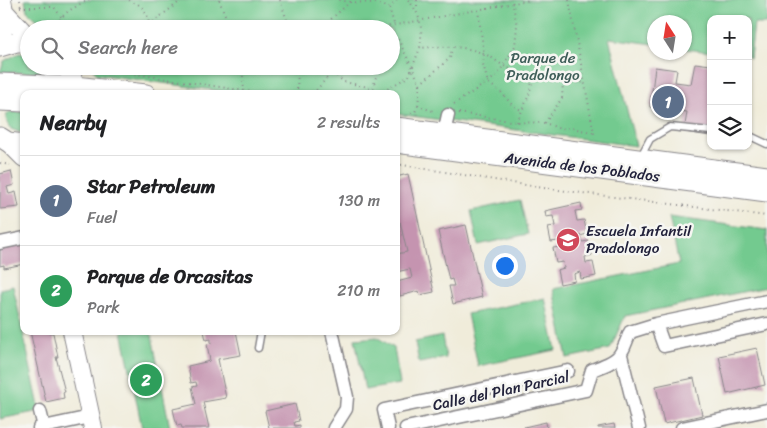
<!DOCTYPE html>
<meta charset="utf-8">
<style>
:root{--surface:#fff;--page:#f2f2f2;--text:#202124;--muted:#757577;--line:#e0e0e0;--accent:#d1495b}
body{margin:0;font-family:Sriracha,sans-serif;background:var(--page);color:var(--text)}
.controls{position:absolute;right:15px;top:15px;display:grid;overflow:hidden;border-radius:10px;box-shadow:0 1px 4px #0004}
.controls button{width:45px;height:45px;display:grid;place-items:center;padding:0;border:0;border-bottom:1px solid var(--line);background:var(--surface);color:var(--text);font:25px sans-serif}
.compass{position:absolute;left:647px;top:15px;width:45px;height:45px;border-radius:50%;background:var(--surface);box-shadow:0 1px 4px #0004;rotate:348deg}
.you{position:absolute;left:504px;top:265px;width:18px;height:18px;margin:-12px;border:4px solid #fff;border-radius:50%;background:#1a73e8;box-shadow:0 0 0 8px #1a73e833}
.badge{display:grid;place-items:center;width:32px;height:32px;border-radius:50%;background:var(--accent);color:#fff;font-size:16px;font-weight:700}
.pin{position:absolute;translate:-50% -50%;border:2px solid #fff;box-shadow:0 1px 5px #0006}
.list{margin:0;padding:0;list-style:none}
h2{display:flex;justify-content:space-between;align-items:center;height:65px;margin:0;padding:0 20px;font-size:21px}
h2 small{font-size:16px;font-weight:400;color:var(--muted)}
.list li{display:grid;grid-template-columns:32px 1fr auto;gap:15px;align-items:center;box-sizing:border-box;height:90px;padding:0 20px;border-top:1px solid var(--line)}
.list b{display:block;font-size:19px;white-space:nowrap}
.list p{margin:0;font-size:16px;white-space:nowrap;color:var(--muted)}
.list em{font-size:16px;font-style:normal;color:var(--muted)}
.icon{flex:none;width:28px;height:28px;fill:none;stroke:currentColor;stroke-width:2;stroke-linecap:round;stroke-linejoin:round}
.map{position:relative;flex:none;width:767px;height:428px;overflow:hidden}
.search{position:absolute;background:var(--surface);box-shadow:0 1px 4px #0004;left:20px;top:20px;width:380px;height:55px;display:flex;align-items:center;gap:12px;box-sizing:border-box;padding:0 18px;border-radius:28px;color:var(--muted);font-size:19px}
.panel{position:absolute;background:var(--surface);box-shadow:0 1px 4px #0004;left:20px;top:90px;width:380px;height:245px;border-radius:10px}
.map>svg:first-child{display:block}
</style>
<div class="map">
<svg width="767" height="428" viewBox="0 0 767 428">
<rect width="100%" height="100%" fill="#f6f6f2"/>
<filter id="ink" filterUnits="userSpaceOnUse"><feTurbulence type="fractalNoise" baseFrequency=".02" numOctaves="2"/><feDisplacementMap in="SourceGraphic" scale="10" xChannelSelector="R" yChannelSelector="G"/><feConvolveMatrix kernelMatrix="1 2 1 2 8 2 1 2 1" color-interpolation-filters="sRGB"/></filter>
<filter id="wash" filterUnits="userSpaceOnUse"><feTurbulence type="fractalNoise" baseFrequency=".0096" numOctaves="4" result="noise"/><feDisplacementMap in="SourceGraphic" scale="20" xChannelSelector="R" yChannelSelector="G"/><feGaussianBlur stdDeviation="1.12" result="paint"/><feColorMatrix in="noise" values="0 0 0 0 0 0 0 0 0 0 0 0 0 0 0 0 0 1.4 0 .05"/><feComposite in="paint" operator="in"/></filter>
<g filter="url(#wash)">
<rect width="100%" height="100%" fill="#f0ecda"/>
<path fill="#73ca8f" stroke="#4a7665" d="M25 0H767V24H754L750 58 748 57V19H711V52L685 49 684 22H654V44L609 38 636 146 396 114V94H242L97 74 91 66H391V29H48L27 11Z
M19 53 29 55V66H39L40 73 0 72 4 61Z
M10 112H24V134L11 129 6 119 7 114Z
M520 200 528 234 478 245 471 211Z
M669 217 767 230V287L625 316 610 349 567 358 553 289 679 264Z
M13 286 40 411 0 419V289Z
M545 298 556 350 478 366 467 314Z
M122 331H151L170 428H142Z
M442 336 446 358 419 363 415 342Z
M377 337 394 348 400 384 365 390 355 339Z"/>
<g id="blocks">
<path fill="#c594b0" d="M695 63 711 65 710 136 684 132 687 112 650 107 655 67 677 70 675 82 691 84Z
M11 171 14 185 7 187 9 194 16 192 19 207 0 209V174Z
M408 174 434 292 420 295 419 291 400 296 397 282 412 278 410 269 396 272V254L407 252 400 222 396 223V177Z
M581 203 582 210 575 211 577 221 584 220 587 234 580 236 582 242 589 241 592 255 585 257 586 263 593 262 596 276 581 279 580 272 574 274 575 281 560 284 557 270 564 268 563 262 556 263 553 248 560 247 558 241 551 242 548 227 555 226 553 216 546 217 545 211Z
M466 225 482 297 453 304 449 286H454L452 279 449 280 438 231Z
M24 243V264L4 268V265L0 266V248Z
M30 331 53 333 58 357H56L65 392H63L64 398 46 402Z
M204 331H236L241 355 218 359 226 398 203 402 209 428H182L181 425 177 426 173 409 196 404 192 387 197 386 196 382 191 383 188 366 210 361 207 344 211 343V339L206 340Z
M757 348 765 385 727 394 719 356Z
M694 378 702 415 664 424 656 386Z
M295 404 299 421 294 422 295 426 300 425V428H269L265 411Z
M546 422 547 428H524V427Z
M614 424 615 428H598V427Z"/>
</g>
</g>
<g filter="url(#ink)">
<use href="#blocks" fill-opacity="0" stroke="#89878a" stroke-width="1"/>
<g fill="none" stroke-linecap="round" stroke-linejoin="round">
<g stroke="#89878a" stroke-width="9">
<path id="lane" d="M748 135 767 144
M641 156 650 139 670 127 711 131
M258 348 261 331"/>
</g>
<g stroke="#89878a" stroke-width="15">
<path id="street" d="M444 133 448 115
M0 243 24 238
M656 324 664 346 767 324
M332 331 347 397 346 409 334 428
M621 355 639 428
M40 411 44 427
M39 428 90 417
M388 428 384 410 568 371
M406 428 586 390 592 370C619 360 620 359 630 332L656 324 767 301
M682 428 767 410"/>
</g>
<g stroke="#89878a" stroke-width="20">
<path id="secondary" d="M2 0 4 11 2 46
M4 11 29 38
M8 142 24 158
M72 331 93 428"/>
</g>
<g stroke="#89878a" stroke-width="21">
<path id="primary" d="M0 47 17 42H29
M68 66 75 86V94
M0 83 75 86 146 94
M0 101 24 102
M396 127 767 176
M0 137 8 142 24 144
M396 143 767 192"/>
</g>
<path stroke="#89878a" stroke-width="2" stroke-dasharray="1 4" stroke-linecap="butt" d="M20 0 21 7
M129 0C142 4 151 14 148 29
M219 0 231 29
M280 0 290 29
M408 0C421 14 423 29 420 48 441 46 464 45 484 54 491 56 497 62 504 66 529 78 557 86 585 82
M417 0V10
M569 0 595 138
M350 2 377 3 389 8 394 24
M20 7H54L62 18
M389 8 398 0
M478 10 484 54 483 64 488 83 501 92 513 106 523 111
M149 25 182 0
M56 29C59 13 77 6 89 0
M320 29 350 2 339 0
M374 29 530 0
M391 32 398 39 420 84 418 106
M242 66 244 91
M328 66 332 72 345 66
M109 70 116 66
M108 74 109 70 266 94
M420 84 450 58 452 48
M373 88 379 66
M297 94 298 66
M313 94 332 72 344 82 373 88 379 92
M379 94 409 76 420 48
M454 104 497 76 515 46 517 26 512 0
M411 113 415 112 418 106 436 112
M459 113 517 122 545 123 558 128H572L595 133
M517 122 529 95 533 77
M545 123 562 98 563 83
M0 163 10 165
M396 164 550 189 767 216"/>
<use href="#lane" stroke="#fff" stroke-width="6"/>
<use href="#street" stroke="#fff" stroke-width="12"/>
<use href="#secondary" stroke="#fff" stroke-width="18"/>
<use href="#primary" stroke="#fff" stroke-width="19"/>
</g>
</g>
<defs>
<g id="school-disc" transform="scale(1.25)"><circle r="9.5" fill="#d1495b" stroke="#f6f6f2"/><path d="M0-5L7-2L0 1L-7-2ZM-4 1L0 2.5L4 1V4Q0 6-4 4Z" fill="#fff"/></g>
</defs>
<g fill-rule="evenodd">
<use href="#school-disc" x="568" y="240"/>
</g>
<g text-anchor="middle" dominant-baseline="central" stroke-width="5" stroke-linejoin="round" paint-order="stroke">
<g font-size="15" fill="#3e5d58" stroke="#f6f6f2">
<text x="543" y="58">Parque de<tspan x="543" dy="17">Pradolongo</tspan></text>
</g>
<g font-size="15" fill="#22223b" stroke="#f6f6f2">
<text transform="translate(582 167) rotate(7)">Avenida de los Poblados</text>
<text transform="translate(501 391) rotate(-12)">Calle del Plan Parcial</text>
</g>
<g font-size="15" fill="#22223b" stroke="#f6f6f2" text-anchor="start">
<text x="586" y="231">Escuela Infantil<tspan x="586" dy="17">Pradolongo</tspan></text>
</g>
</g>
</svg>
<div class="controls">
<button>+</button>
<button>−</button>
<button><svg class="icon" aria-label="layers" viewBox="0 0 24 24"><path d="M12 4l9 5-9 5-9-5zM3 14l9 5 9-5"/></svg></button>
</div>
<svg class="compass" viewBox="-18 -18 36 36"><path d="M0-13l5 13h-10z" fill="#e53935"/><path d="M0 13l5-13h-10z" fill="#757577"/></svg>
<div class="you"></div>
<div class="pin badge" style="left:668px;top:102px;background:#5c6f8a">1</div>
<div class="pin badge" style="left:146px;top:380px;background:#2e9e5b">2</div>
<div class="search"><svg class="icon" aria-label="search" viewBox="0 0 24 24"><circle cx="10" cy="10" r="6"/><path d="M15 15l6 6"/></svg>Search here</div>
<section class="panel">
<h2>Nearby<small>2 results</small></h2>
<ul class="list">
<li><span class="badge" style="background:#5c6f8a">1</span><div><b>Star Petroleum</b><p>Fuel</p></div><em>130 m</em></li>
<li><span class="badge" style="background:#2e9e5b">2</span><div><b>Parque de Orcasitas</b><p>Park</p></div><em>210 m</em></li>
</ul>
</section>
</div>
